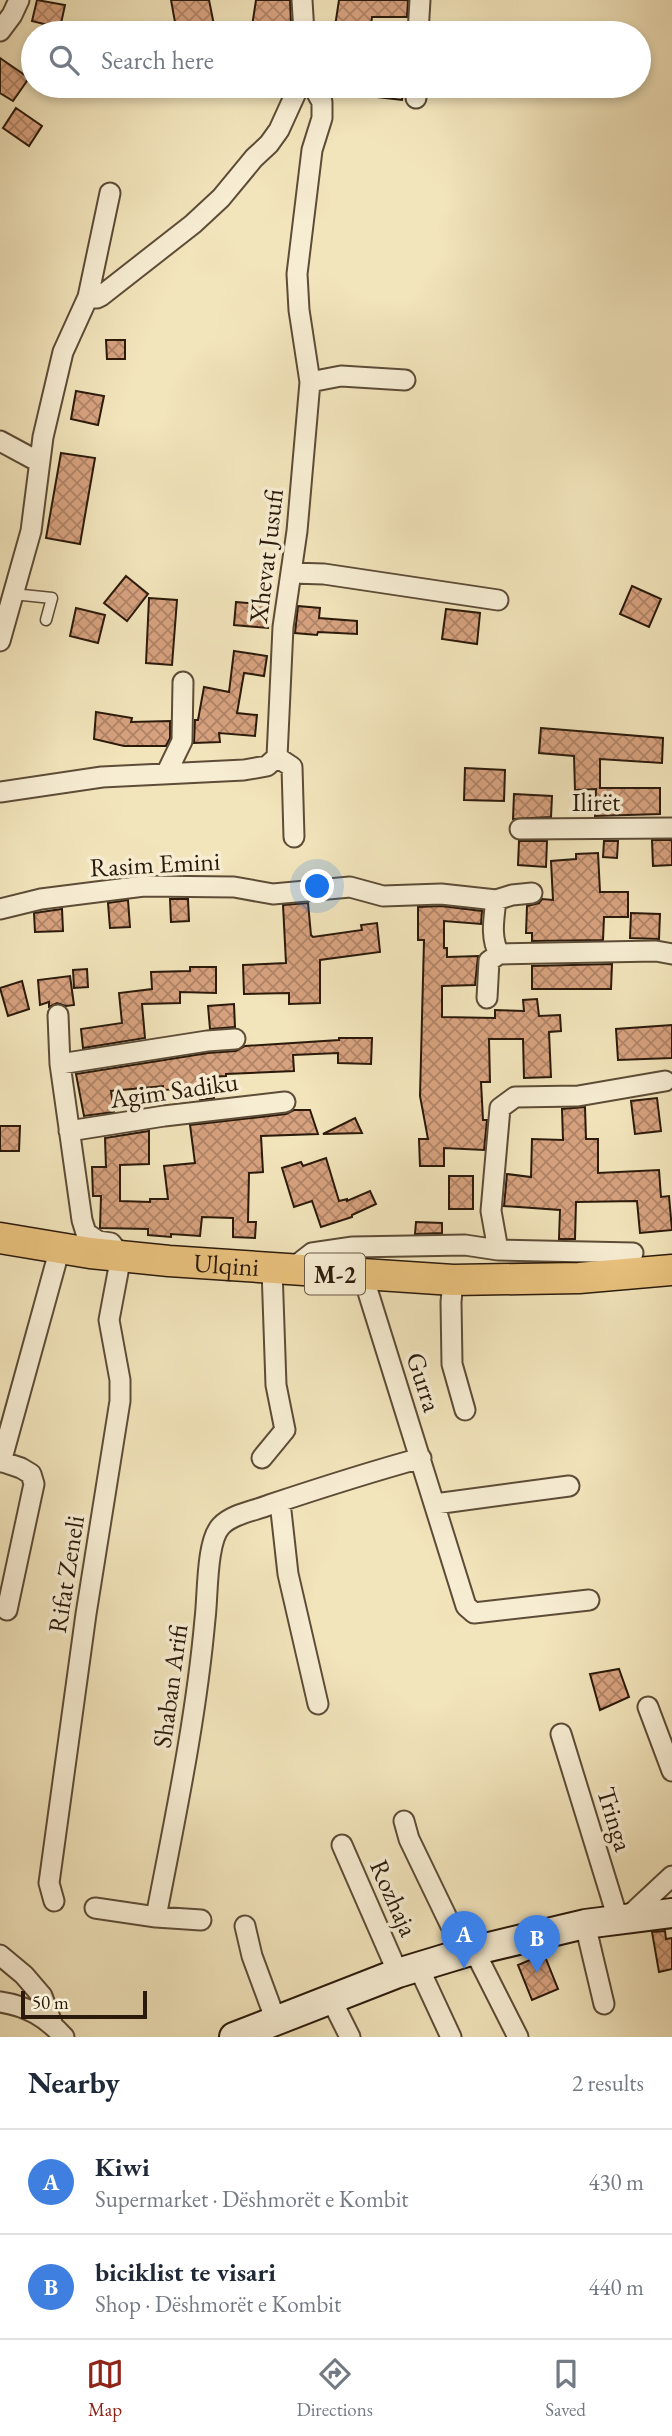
<!DOCTYPE html>
<meta charset="utf-8">
<style>
:root{--surface:#fff;--page:#f2f2f3;--text:#1f2937;--muted:#747a83;--line:#e0e1e3;--accent:#8f2418}
body{margin:0;font-family:"EB Garamond",serif;background:var(--page);color:var(--text)}
.scale{position:absolute;left:21px;bottom:18px;width:126px;box-sizing:border-box;padding-left:7px;border:4px solid #2b1a0b;border-top:0;font-size:19px;line-height:24px;white-space:nowrap;color:#2b1a0b;-webkit-text-stroke:5px #f7edd3;paint-order:stroke}
.you{position:absolute;left:318px;top:887px;width:24px;height:24px;margin:-18px;border:5px solid #fff;border-radius:50%;background:#1a73e8;box-shadow:0 0 0 10px #1a73e833}
.badge{display:grid;place-items:center;width:46px;height:46px;border-radius:50%;background:var(--accent);color:#fff;font-size:23px;font-weight:700}
.pin{position:absolute;translate:-50% -58px;filter:drop-shadow(0 2px 4px #0008)}
.pin::after{content:'';position:absolute;top:37px;width:24px;height:21px;background:inherit;clip-path:polygon(0 0,100% 0,50% 100%)}
.list{margin:0;padding:0;list-style:none}
h2{display:flex;justify-content:space-between;align-items:center;height:91px;margin:0;padding:0 28px;font-size:30px}
h2 small{font-size:23px;font-weight:400;color:var(--muted)}
.list li{display:grid;grid-template-columns:46px 1fr auto;gap:21px;align-items:center;box-sizing:border-box;height:105px;padding:0 28px;border-top:2px solid var(--line)}
.list b{display:block;font-size:26px;white-space:nowrap}
.list p{margin:0;font-size:23px;white-space:nowrap;color:var(--muted)}
.list em{font-size:23px;font-style:normal;color:var(--muted)}
.icon{flex:none;width:38px;height:38px;fill:none;stroke:currentColor;stroke-width:2;stroke-linecap:round;stroke-linejoin:round}
.map{position:relative;flex:none;width:672px;height:2037px;overflow:hidden}
.search{position:absolute;background:var(--surface);box-shadow:0 4px 10px #0003;left:21px;right:21px;top:21px;height:77px;display:flex;align-items:center;gap:18px;box-sizing:border-box;padding:0 24px;border-radius:38px;color:var(--muted);font-size:26px}
.sheet{height:301px;background:var(--surface)}
nav{display:flex;justify-content:space-around;align-items:center;box-sizing:border-box;height:98px;border-top:2px solid var(--line);background:var(--surface);font-size:19px;color:var(--muted)}
nav a{display:grid;justify-items:center;gap:4px}
nav .on{color:var(--accent)}
.map>svg:first-child{display:block}
</style>
<div class="map">
<svg width="672" height="2037" viewBox="0 0 672 2037">
<defs>
<pattern id="building-cross-hatch" width="8" height="8" patternUnits="userSpaceOnUse" patternTransform="scale(1.75)"><rect width="8" height="8" fill="#d7a27f"/><path d="M0 0l8 8M0 8l8-8" fill="none" stroke="#af8366"/></pattern>
</defs>
<rect width="100%" height="100%" fill="#f2e4bb"/>
<filter id="stains"><feTurbulence type="fractalNoise" baseFrequency=".00286" numOctaves="4"/><feColorMatrix values="0 0 0 0 .2 0 0 0 0 .09 0 0 0 0 .02 0 0 0 .5 -.17"/></filter>
<radialGradient id="worn" r=".72"><stop offset=".6" stop-color="#630" stop-opacity="0"/><stop offset="1" stop-color="#630" stop-opacity=".3"/></radialGradient>
<path fill="url(#building-cross-hatch)" stroke="#2b1a0b" stroke-width="2" d="M37 0 65 5 60 28 32 21Z
M171 0H209L215 30 177 33Z
M256 0H290L291 24 280 23 279 33H251Z
M339 0H408L407 17H372L370 33H334Z
M0 58 29 78 13 101 0 93Z
M360 86H404L402 100 360 95Z
M16 108 42 126 29 146 3 128Z
M106 340H125V359H107Z
M76 391 104 396 98 425 71 419Z
M61 453 95 458 80 544 46 538Z
M126 576 148 594 127 621 104 603Z
M632 586 661 599 649 627 620 614Z
M149 598 177 600 172 665 146 663Z
M236 602 270 605 268 628 234 625Z
M298 606 320 608 319 618 357 621V634L318 632 317 635 295 633Z
M76 608 105 615 98 643 70 636Z
M446 609 480 613 477 644 442 639Z
M234 651 267 656 264 676 244 673 237 713 257 715 255 736 219 733 220 742 194 743 195 720H198L204 687 229 692Z
M96 712 132 718 131 722 170 721V738L166 746H124L94 739Z
M541 728 663 738 662 763 600 759V788H660V814L595 816 596 789 575 790 574 756 539 753Z
M465 768 505 770 504 801 464 800Z
M514 794 552 796 551 817 513 819Z
M652 840H672V865L653 866Z
M519 841H547L546 867 518 865Z
M604 841H618L617 858 603 857Z
M598 853 600 892H628V917H604L603 940 532 941V933H526L527 906 539 903 542 899 553 900 551 861 576 859V854Z
M170 899H188L189 921 171 922Z
M128 900 130 927 110 928 108 903Z
M308 903 311 935 313 937 362 930 361 925 377 923 380 952 320 960V1003L289 1004V993L244 994 243 965 286 963 283 905Z
M441 906 482 911 481 924 444 921V948H447V957L478 956 475 985 442 986V1017L495 1018V1010L524 1011 523 1000 537 999 539 1016 560 1015 561 1031 549 1032 551 1077 524 1078 523 1039H489L490 1082H481L483 1120H487L484 1150 444 1148V1166H420L419 1139H428L420 1096 424 940H418V907Z
M62 909 63 931 35 932 34 913Z
M631 913 660 914 659 939 630 938Z
M612 964 611 989H532V966Z
M190 967H216V993L180 992V1003L142 1004 145 1038 83 1048 81 1029 122 1023 119 993 152 989 151 972 190 971Z
M87 969 88 987 74 988 73 970Z
M70 976 74 1005 66 1006 57 1003 49 1007V1002L40 1005 38 980Z
M22 981 29 1009 8 1016 0 988Z
M234 1004 235 1027 210 1029 208 1006Z
M672 1025V1058L618 1060 616 1029Z
M339 1038H372L371 1064 338 1063V1053L293 1055 294 1071 226 1074V1076L210 1077 214 1098 200 1100 198 1088 163 1090V1086L111 1091 114 1112 84 1116 76 1074 208 1053 236 1051 245 1046 339 1040Z
M657 1098 661 1131 635 1134 631 1101Z
M585 1107 586 1139H598V1173L659 1170 661 1197 669 1196 672 1230 640 1233 637 1201 576 1202 575 1239H559L560 1210 504 1206 507 1174 531 1177 532 1139 563 1140 562 1109Z
M294 1110H310L318 1134 261 1136 263 1172 249 1173 248 1222H256L255 1238 233 1237V1218L202 1217 200 1236 171 1234V1237L148 1235V1229L100 1228 101 1196H93L92 1167H106L105 1138 149 1131V1164L120 1165V1201L150 1202V1199H168L164 1166 195 1163 190 1125 286 1114Z
M355 1118 362 1133 323 1134Z
M0 1126H20L19 1151H0Z
M326 1158 339 1201 347 1199V1201L370 1191 376 1204 352 1215V1217L321 1227 312 1201 294 1207 282 1168 301 1162 303 1166Z
M449 1176H473V1209H449Z
M416 1222 442 1223V1233L415 1234Z
M619 1669 629 1697 600 1710 590 1674Z
M665 1931 666 1939 672 1938V1969L659 1972 652 1932Z
M544 1954 558 1989 532 2000 518 1965Z"/>
<g fill="none" stroke-linecap="round" stroke-linejoin="round">
<g stroke="#5d4c37" stroke-width="13">
<path id="service" d="M13 594 52 598 46 620"/>
</g>
<g stroke="#5d4c37" stroke-width="23">
<path id="minor" d="M302 0 304 33
M0 31 12 15 19 0
M418 33 420 0
M416 98V86
M88 297 97 298 101 296 193 224 221 198 254 158 269 144 279 130 299 86
M310 382 341 376 405 380
M0 441 39 462
M292 573 324 574 498 600
M0 641 31 531 43 437 63 352 88 297 110 193
M277 757 292 767 294 837
M166 774 182 741 183 682
M0 792 102 777 244 770 267 766 277 757 283 627 297 531 310 382 299 310 297 274 312 150 322 118V102L313 86
M520 829 672 828
M496 900 512 895 532 893
M0 909 41 899 144 886 234 887 273 894 350 887 383 896 441 894 496 900C494 918 490 937 499 954L656 951 672 954
M487 998 489 961 499 954
M60 1064 207 1041 235 1039
M69 1131 164 1116 285 1102
M633 1253 498 1250 491 1211 500 1108 515 1097 578 1096 665 1081
M297 1271 298 1264 312 1253 353 1247 465 1245 498 1250
M365 1276 368 1292 466 1606 474 1613 589 1600
M453 1280 451 1302 452 1364 465 1410
M262 1458 285 1430 276 1385 272 1269
M0 1461 21 1468 31 1474 34 1484 7 1610
M1 1462 60 1248
M280 1502 288 1574 318 1704
M435 1504 569 1486
M648 1707 672 1771
M561 1734 618 1919
M404 1821 409 1839 464 1953
M342 1845 398 1973
M54 1901 49 1883 86 1614 120 1401V1380L109 1320 121 1256 111 1243 98 1241 86 1233 82 1220 60 1064 58 1015
M95 1908 156 1917 201 1920
M156 1917C175 1818 196 1720 205 1619 208 1597 206 1541 221 1526 232 1514 254 1511 269 1505 320 1488 370 1472 421 1458
M628 1917 672 1876
M585 1924 604 2004
M245 1926 252 1956 276 2021
M474 1950 518 2037
M0 1955 24 1975 42 1996 52 2023
M418 1966 451 2037
M331 1999 350 2037
M0 2002C27 2006 46 2017 64 2037"/>
</g>
<g stroke="#2b1a0b" stroke-width="32">
<path id="secondary" d="M234 2037 398 1973 464 1953 585 1924 672 1913"/>
</g>
<g stroke="#2b1a0b" stroke-width="33">
<g id="primary">
<path id="s1" d="M0 1238 90 1253 169 1261 453 1280 579 1278 672 1270"/>
</g>
</g>
<use href="#service" stroke="#f7edd3" stroke-width="10"/>
<use href="#minor" stroke="#f7edd3" stroke-width="19"/>
<use href="#secondary" stroke="#f7edd3" stroke-width="28"/>
<use href="#primary" stroke="#e9c27e" stroke-width="30"/>
</g>
<g text-anchor="middle" dominant-baseline="central" stroke-width="7" stroke-linejoin="round" paint-order="stroke">
<rect fill="#f7edd3" stroke="#685947" stroke-width="2" x="305" y="1253.5" width="60" height="41" rx="5"/>
<g font-size="24" font-weight="bold" fill="#2b1a0b">
<text x="335" y="1274">M-2</text>
</g>
<g font-size="26" fill="#2b1a0b" stroke="#f7edd3">
<text transform="translate(266 556) rotate(-83)">Xhevat Jusufi</text>
<text x="596" y="802">Ilirët</text>
<text transform="translate(155 864) rotate(-3)">Rasim Emini</text>
<text transform="translate(174 1090) rotate(-8)">Agim Sadiku</text>
<text stroke="none"><textPath href="#s1" startOffset="228">Ulqini</textPath></text>
<text transform="translate(424 1382) rotate(72)">Gurra</text>
<text transform="translate(66 1574) rotate(-81)">Rifat Zeneli</text>
<text transform="translate(170 1686) rotate(-82)">Shaban Arifi</text>
<text transform="translate(615 1819) rotate(73)">Tringa</text>
<text transform="translate(394 1898) rotate(66)">Rozhaja</text>
</g>
</g>
<rect width="100%" height="100%" filter="url(#stains)"/>
<rect width="100%" height="100%" fill="url(#worn)"/>
</svg>
<div class="scale">50 m</div>
<div class="you"></div>
<div class="pin badge" style="left:464px;top:1969px;background:#3f7fe0">A</div>
<div class="pin badge" style="left:537px;top:1973px;background:#3f7fe0">B</div>
<div class="search"><svg class="icon" aria-label="search" viewBox="0 0 24 24"><circle cx="10" cy="10" r="6"/><path d="M15 15l6 6"/></svg>Search here</div>
</div>
<section class="sheet">
<h2>Nearby<small>2 results</small></h2>
<ul class="list">
<li><span class="badge" style="background:#3f7fe0">A</span><div><b>Kiwi</b><p>Supermarket · Dëshmorët e Kombit</p></div><em>430 m</em></li>
<li><span class="badge" style="background:#3f7fe0">B</span><div><b>biciklist te visari</b><p>Shop · Dëshmorët e Kombit</p></div><em>440 m</em></li>
</ul>
</section>
<nav>
<a class="on"><svg class="icon" aria-label="map" viewBox="0 0 24 24"><path d="M3 6l6-2 6 2 6-2v14l-6 2-6-2-6 2zM9 4v14M15 6v14"/></svg>Map</a>
<a><svg class="icon" aria-label="directions" viewBox="0 0 24 24"><path d="M12 3l9 9-9 9-9-9zM9 14v-3h6M13 9l2 2-2 2"/></svg>Directions</a>
<a><svg class="icon" aria-label="saved" viewBox="0 0 24 24"><path d="M7 4h10v16l-5-4-5 4z"/></svg>Saved</a>
</nav>
